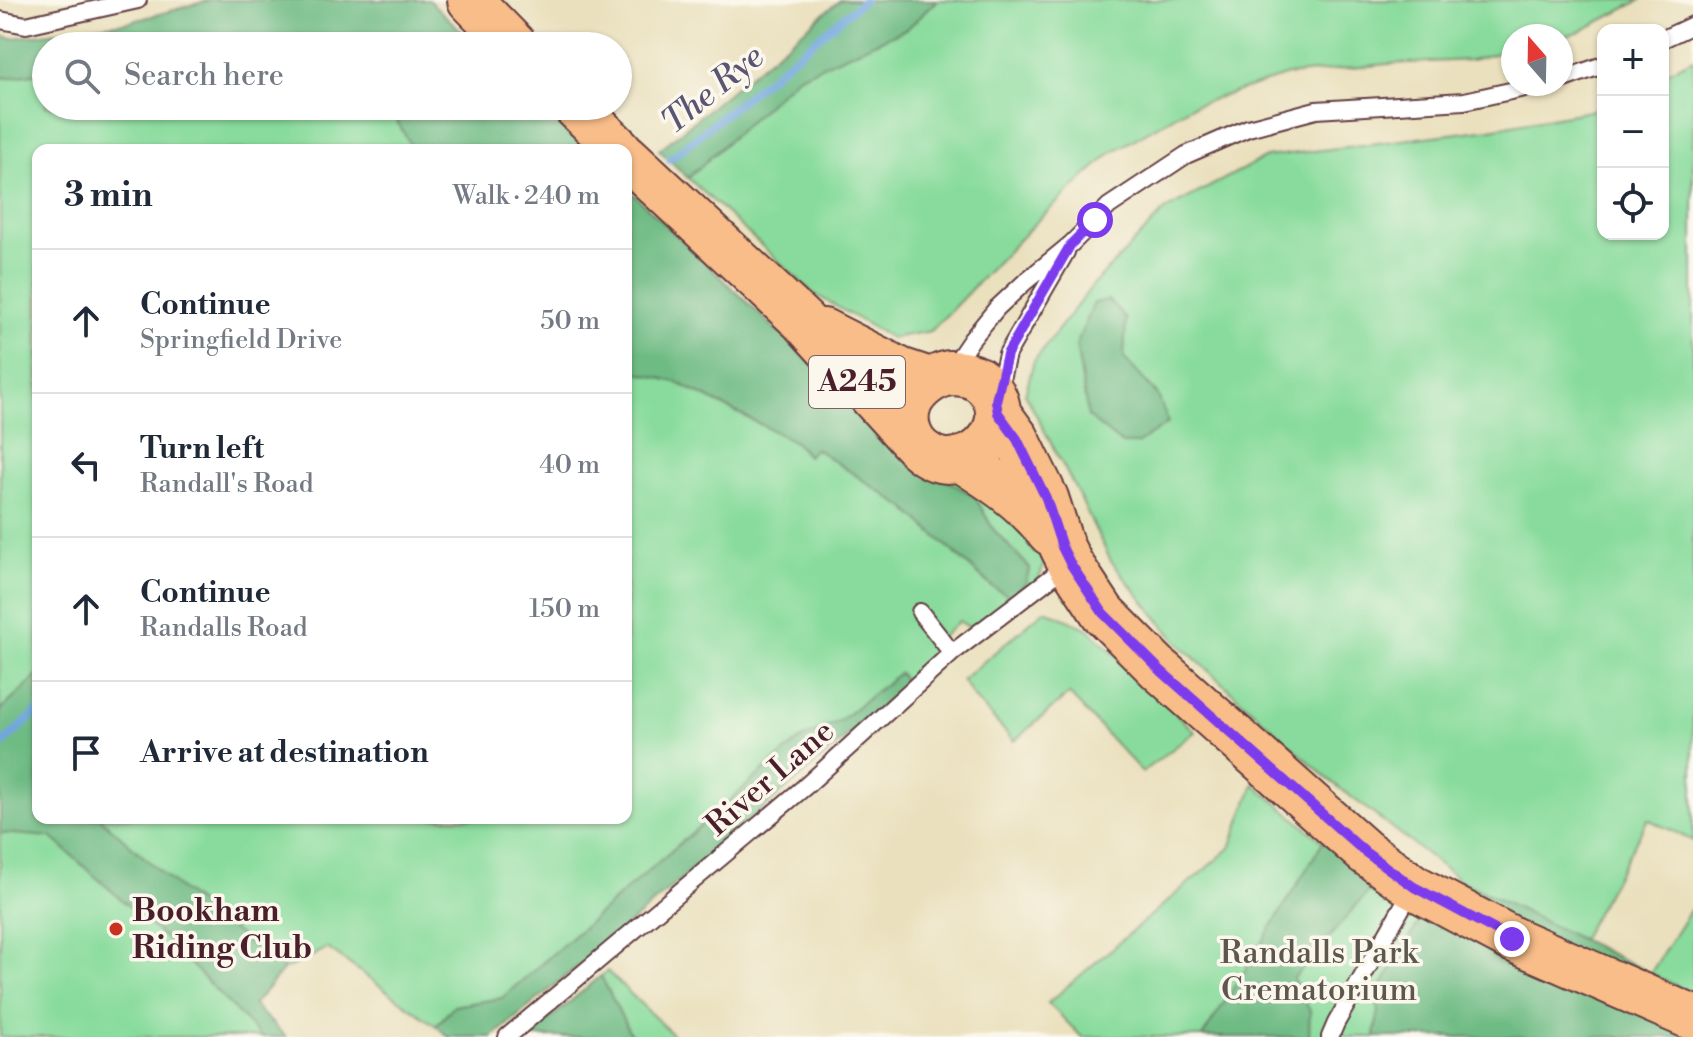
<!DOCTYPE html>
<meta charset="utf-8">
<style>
:root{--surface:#fff;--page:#f6f6f7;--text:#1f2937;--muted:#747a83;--line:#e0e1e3}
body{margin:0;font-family:"Libre Bodoni",serif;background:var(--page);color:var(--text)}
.controls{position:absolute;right:24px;top:24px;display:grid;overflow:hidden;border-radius:16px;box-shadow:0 2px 6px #0004}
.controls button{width:72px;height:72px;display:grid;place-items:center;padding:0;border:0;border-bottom:2px solid var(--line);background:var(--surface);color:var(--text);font:40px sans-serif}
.compass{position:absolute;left:1501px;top:24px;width:72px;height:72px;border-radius:50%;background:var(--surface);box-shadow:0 2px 6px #0004;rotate:340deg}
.stop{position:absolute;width:24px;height:24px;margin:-18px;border:6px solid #7c3aed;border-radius:50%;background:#fff}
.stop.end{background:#7c3aed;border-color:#fff;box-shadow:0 2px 8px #0008}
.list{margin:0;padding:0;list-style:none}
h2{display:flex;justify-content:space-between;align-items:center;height:104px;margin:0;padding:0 32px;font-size:34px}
h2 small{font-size:26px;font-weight:400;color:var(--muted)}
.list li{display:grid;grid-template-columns:52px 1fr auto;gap:24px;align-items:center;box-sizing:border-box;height:144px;padding:0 32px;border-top:2px solid var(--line)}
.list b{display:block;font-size:30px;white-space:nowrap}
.list p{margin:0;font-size:26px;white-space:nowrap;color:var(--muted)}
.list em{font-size:26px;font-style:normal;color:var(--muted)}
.icon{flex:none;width:44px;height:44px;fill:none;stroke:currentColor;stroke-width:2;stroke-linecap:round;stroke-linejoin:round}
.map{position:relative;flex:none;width:1693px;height:1037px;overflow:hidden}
.search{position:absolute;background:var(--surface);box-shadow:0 2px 6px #0004;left:32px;top:32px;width:600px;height:88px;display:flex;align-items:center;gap:20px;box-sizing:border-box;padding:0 28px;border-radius:44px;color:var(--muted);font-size:30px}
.panel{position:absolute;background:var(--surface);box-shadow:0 2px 6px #0004;left:32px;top:144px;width:600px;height:680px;border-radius:16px}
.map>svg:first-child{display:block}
</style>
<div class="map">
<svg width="1693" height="1037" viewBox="0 0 1693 1037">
<rect width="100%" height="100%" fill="#fbf7ec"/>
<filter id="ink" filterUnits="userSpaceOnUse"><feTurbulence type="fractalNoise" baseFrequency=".0125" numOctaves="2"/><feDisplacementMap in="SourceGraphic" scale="16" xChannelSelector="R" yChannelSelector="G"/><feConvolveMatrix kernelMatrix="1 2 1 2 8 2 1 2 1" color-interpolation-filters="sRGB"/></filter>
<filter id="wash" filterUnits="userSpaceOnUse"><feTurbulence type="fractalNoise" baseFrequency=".006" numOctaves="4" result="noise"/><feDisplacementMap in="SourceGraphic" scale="32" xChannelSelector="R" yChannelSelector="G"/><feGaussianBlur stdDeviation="1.8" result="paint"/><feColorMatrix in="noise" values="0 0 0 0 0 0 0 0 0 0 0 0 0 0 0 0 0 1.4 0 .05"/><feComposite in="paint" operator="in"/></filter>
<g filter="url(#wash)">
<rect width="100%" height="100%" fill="#eae0bd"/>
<path fill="#88db9c" stroke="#697d64" stroke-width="2" d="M937 0H1641L1581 31 1561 37 1513 36V49L1471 60 1387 64 1288 75 1190 107 1111 153 1036 222 931 331 891 338 813 293 688 178 797 77 908 28Z
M1693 59V841L1648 819 1581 940 1461 881 1328 779 1178 643 1111 561 1076 490 1025 394 1034 361 1093 285 1165 210 1266 157 1490 129 1590 111 1603 105V234H1663V74Z
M46 72V106H388L414 150H38V675L0 711V76L6 78Z
M626 365 640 373 676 382 754 421 795 442 807 456 814 448 905 508 992 587 1030 568 993 529 975 497 935 473 967 480 1037 534 1044 565 1038 581 989 619 970 628 959 621 932 646 939 657 907 685 899 673 841 720 798 741 502 998 454 1006 436 1026 327 948 305 960 284 969 253 1005 286 1037H0V818H626Z
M1045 610 1089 629 1195 732 1142 772 1069 694 1014 741 976 700 962 680Z
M1254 784 1323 842 1424 914 1381 987 1375 1037H1082L1048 1003 1230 848Z
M1693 906V994L1650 974Z
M607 971 675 1037H528Z"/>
<path fill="#6ebb84" stroke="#5c6d58" stroke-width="2" d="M210 0H429L477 46H336L334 44 302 46H46V72L6 78 0 76V36L13 38 130 22Z
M840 0H937L908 28 797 77 688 178 659 150Z
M388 106H540L587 150H414Z
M626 187 914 461 975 497 993 529 1030 568 1025 584 1011 597 993 587 905 508 815 448 808 456 795 442 754 421 676 382 640 373 626 365Z
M1108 300 1126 319 1124 358 1158 395 1168 423 1137 444H1122L1088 417 1076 345 1094 303Z
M899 673 907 685 622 930 492 1037H449L436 1026 454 1006 502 998 798 741 841 720Z
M38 675V818H100L180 889 284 969 253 1005 286 1037H261L169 942 51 837 0 833V711Z
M1323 842 1376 883 1293 979 1310 1011 1309 1037H1202L1244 972Z
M1461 881 1693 994V1037H1375L1381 987 1424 914Z
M601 976 632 1037H528Z"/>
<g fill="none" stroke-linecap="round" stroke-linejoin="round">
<path stroke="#6fa6dd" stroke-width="8" d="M670 159 864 0
M0 746 38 711"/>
</g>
</g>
<g filter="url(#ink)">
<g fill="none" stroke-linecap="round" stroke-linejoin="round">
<g stroke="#623c41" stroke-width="20">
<path id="lane" d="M0 20 26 25 138 0
M1663 39 1693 25
M1561 80 1603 65
M952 368 971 340 997 308 1026 281 1071 244 1109 206 1186 155 1248 128 1316 110 1464 101 1543 84
M998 392 1007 354 1066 252
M920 612 952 653
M507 1037 807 785 952 653 1069 564
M1330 1037 1336 1023 1413 888"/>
</g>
<g stroke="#623c41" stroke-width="48">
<path id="primary" d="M470 0 515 46
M575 106 620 150
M626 156 803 321 913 442
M823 331 900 370 930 380
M949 373C959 373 969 374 978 379 1013 402 999 449 962 459 946 463 935 461 922 451 911 443 905 427 907 413 910 393 930 377 949 373Z
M998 413 1017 439 1046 498 1062 547 1070 563 1103 613 1159 669 1365 852 1414 887 1512 939 1693 1018
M960 459C995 481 1024 500 1050 533"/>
</g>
<use href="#lane" stroke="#fff" stroke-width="16"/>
<use href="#primary" stroke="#f8bd88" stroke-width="44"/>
</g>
</g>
<g fill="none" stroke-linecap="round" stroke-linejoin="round" filter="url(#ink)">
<path stroke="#7c3aed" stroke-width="10" d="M1095 220 1071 244 1007 354 996 401 998 413 1017 439 1046 498 1062 547 1070 563 1103 613 1159 669 1365 852 1414 887 1512 939"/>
</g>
<circle fill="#c8321e" stroke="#fbf7ec" stroke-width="3" cx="116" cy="929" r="8"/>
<g text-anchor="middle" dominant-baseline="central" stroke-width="7" stroke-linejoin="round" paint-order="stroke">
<rect fill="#fbf7ec" stroke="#7f6065" stroke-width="2" x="809" y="356" width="96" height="52" rx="6"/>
<g font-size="30" font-weight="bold" fill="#4a1f2b">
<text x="857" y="382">A245</text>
</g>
<g font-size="32" fill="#4a1f2b" stroke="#fbf7ec">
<text transform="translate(770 778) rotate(-41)">River Lane</text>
</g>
<g font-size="32" font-weight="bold" fill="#4a1f2b" stroke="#fbf7ec" text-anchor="start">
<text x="132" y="911">Bookham<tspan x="132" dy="37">Riding Club</tspan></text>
</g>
<g font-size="32" fill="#5d574d" stroke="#fbf7ec">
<text x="1319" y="953">Randalls Park<tspan x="1319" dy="37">Crematorium</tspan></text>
</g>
<g font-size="34" font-style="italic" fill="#595572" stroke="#fbf7ec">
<text transform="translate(713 90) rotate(-39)">The Rye</text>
</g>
</g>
</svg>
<div class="controls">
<button>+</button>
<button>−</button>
<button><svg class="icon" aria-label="locate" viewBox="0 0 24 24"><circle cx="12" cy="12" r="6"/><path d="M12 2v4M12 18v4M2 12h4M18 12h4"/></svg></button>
</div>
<svg class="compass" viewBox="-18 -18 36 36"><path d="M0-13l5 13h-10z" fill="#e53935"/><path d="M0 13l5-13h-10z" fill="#747a83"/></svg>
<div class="stop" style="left:1095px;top:220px"></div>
<div class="stop end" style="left:1512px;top:939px"></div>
<div class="search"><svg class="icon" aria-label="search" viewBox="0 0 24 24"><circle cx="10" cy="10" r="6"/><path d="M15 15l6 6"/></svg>Search here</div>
<section class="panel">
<h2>3 min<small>Walk · 240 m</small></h2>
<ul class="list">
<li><svg class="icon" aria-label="ahead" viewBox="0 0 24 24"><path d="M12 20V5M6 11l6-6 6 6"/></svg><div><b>Continue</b><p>Springfield Drive</p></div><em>50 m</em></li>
<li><svg class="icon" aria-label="left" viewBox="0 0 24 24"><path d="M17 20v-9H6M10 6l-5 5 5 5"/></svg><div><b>Turn left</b><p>Randall's Road</p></div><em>40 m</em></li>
<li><svg class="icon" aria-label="ahead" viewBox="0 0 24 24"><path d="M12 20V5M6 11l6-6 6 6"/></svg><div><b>Continue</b><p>Randalls Road</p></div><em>150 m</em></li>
<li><svg class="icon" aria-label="arrive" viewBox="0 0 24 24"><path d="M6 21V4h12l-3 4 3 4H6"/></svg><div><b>Arrive at destination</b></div></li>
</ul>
</section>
</div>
